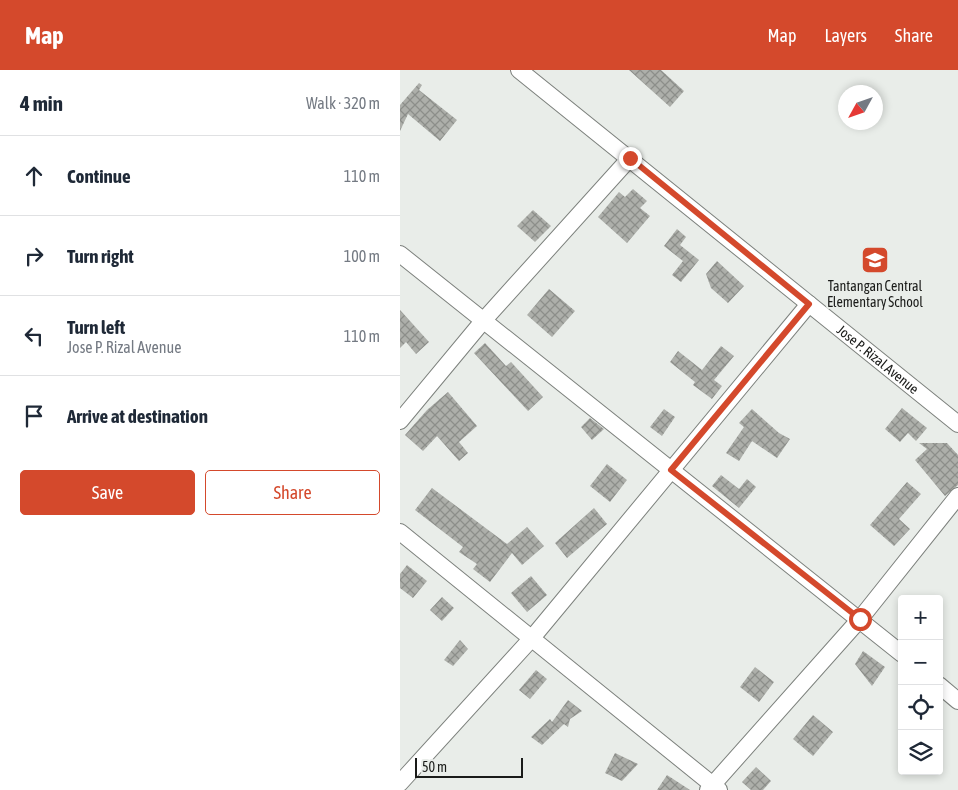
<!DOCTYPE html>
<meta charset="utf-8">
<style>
:root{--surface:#fff;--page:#f2f2f3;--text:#1f2937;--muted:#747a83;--line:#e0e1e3;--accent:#d4492c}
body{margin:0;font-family:"Asap Condensed",sans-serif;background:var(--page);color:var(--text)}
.controls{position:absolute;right:15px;bottom:15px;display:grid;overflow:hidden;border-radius:5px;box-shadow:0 2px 8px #0003}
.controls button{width:45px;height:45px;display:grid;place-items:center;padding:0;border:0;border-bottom:1px solid var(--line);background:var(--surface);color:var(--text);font:25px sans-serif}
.compass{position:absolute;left:438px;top:15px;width:45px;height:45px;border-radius:50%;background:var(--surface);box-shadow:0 2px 8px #0003;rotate:230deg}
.scale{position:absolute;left:15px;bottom:12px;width:108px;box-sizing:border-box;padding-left:5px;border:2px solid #1a1b19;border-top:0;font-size:14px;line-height:18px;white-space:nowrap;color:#1a1b19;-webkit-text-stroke:4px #e9ede9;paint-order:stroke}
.stop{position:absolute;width:15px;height:15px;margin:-11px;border:4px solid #d4492c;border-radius:50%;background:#fff}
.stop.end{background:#d4492c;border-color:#fff;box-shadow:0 1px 5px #0008}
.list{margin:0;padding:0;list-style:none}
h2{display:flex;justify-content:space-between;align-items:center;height:65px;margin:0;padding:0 20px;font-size:21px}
h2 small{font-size:16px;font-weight:400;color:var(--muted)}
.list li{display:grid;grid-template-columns:32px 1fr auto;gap:15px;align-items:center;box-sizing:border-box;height:80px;padding:0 20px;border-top:1px solid var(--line)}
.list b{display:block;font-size:19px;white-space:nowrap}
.list p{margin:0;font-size:16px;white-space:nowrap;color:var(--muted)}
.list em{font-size:16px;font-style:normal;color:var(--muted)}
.actions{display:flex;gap:10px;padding:15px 20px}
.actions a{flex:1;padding:11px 0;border:1px solid var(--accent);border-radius:5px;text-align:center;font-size:18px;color:var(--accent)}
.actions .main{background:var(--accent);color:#fff}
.icon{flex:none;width:28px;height:28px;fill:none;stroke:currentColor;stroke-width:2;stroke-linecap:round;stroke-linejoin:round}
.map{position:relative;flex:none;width:558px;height:720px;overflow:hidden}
header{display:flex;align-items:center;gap:30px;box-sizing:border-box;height:70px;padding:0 25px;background:var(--accent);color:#fff}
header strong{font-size:24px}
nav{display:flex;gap:28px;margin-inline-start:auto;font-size:18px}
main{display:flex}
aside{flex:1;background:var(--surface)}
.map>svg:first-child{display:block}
</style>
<header>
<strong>Map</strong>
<nav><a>Map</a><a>Layers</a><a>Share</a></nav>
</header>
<main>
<aside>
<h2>4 min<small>Walk · 320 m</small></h2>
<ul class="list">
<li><svg class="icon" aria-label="ahead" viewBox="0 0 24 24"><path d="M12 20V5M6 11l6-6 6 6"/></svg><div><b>Continue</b></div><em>110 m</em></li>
<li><svg class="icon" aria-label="right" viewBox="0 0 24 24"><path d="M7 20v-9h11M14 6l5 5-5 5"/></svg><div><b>Turn right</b></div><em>100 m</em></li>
<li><svg class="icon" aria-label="left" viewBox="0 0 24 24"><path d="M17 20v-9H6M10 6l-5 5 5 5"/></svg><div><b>Turn left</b><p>Jose P. Rizal Avenue</p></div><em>110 m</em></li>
<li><svg class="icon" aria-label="arrive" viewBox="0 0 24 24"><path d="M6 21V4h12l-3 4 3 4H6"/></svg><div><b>Arrive at destination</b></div></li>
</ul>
<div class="actions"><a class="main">Save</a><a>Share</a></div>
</aside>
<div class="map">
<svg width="558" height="720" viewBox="0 0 558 720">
<defs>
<pattern id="building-cross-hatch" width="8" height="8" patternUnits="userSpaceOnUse" patternTransform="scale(1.25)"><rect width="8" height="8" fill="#adafaa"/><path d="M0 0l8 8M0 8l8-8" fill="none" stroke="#8c8e8a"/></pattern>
</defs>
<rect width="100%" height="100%" fill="#e9ede9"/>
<path fill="url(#building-cross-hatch)" d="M229 0H261L284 21 270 37Z
M19 13 22 15 19 20 57 50 40 71 8 44 0 61V35Z
M233 119 247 131 240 138 250 146 227 173 198 147 219 122 225 127Z
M133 140 151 156 135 172 117 156Z
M277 159 286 167 280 175 299 190 281 212 272 205 283 191 264 176Z
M317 191 344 216 328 233 311 218 306 204Z
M149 219 175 241 152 267 127 245Z
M0 240 29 272 16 284 6 272 0 278Z
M85 273 106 296 111 292 143 327 128 341 74 283Z
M321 276 334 286 314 310 322 316 312 329 293 315 295 312 270 292 278 281 302 300Z
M48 322 77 356 59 372 68 383 59 391 37 366 23 381 5 365 27 340Z
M502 338 527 358 516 371 508 363 500 372 485 359Z
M264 339 275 347 262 366 250 357Z
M352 339 379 363 390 369 377 388 352 371 339 391 326 383 344 357 339 353Z
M190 348 204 359 192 370 181 357Z
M519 373H547L558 385V415L545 426 515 390 527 379Z
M207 394 227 410 210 432 190 416Z
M321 405 339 419 347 409 356 417 339 438 312 416Z
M507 412 521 424 499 449 510 459 494 476 470 455Z
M32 418 107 474 127 457 144 476 122 495 112 483 90 512 73 499 77 494 59 482 63 477 15 440Z
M194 438 207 454 167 488 155 473Z
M7 495 27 511 13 528 0 518V504Z
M131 506 147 525 127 542 111 523Z
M42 527 54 538 42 551 30 540Z
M60 570 68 579 53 596 44 590Z
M463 581 485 597 472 616 455 594Z
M355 597 374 612 359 632 340 617Z
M136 600 147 609 130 629 119 620Z
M168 630 182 641 170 649 168 657 164 654 142 675 131 667 150 649 152 652Z
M413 645 433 662 413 686 393 669Z
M215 683 238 694 222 711 205 703Z
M356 697 371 711 363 720H351L342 712Z
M267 705 290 720H257Z"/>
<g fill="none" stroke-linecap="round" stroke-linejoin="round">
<g stroke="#7d817d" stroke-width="18">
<g id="minor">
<path id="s1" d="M119 0 558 354"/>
<path d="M0 184 502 584"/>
<path d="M0 351 83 251 230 88"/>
<path d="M0 462 319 720"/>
<path d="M539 615 558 631"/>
<path d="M0 713 132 568 409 234"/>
<path d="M308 720 460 549 558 426"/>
</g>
</g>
<use href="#minor" stroke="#fff" stroke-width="16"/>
</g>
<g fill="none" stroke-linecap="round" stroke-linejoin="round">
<path stroke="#d4492c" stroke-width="6" d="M230 88 409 234 271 400 460 549"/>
</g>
<defs>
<g id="school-square" transform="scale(1.4375)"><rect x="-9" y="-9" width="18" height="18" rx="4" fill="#d4492c" stroke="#e9ede9"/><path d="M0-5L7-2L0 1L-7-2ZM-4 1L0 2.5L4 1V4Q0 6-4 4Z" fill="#fff"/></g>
</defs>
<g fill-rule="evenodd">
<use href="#school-square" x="475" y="190"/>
</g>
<g text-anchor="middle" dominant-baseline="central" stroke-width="4" stroke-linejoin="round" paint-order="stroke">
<g font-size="14" fill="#1a1b19" stroke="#e9ede9">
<text x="475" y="216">Tantangan Central<tspan x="475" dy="16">Elementary School</tspan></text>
</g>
<g font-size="14" fill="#1a1b19" stroke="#e9ede9">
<text stroke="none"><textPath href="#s1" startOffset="461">Jose P. Rizal Avenue</textPath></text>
</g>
</g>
</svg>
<div class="controls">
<button>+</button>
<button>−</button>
<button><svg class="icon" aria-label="locate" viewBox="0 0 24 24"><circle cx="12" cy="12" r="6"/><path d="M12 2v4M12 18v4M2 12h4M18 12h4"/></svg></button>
<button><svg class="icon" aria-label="layers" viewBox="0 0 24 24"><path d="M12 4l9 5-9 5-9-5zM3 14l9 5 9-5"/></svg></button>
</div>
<svg class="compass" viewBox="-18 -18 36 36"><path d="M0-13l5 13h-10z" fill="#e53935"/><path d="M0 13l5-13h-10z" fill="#747a83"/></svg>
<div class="scale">50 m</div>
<div class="stop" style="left:460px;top:549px"></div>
<div class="stop end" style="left:230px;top:88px"></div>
</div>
</main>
